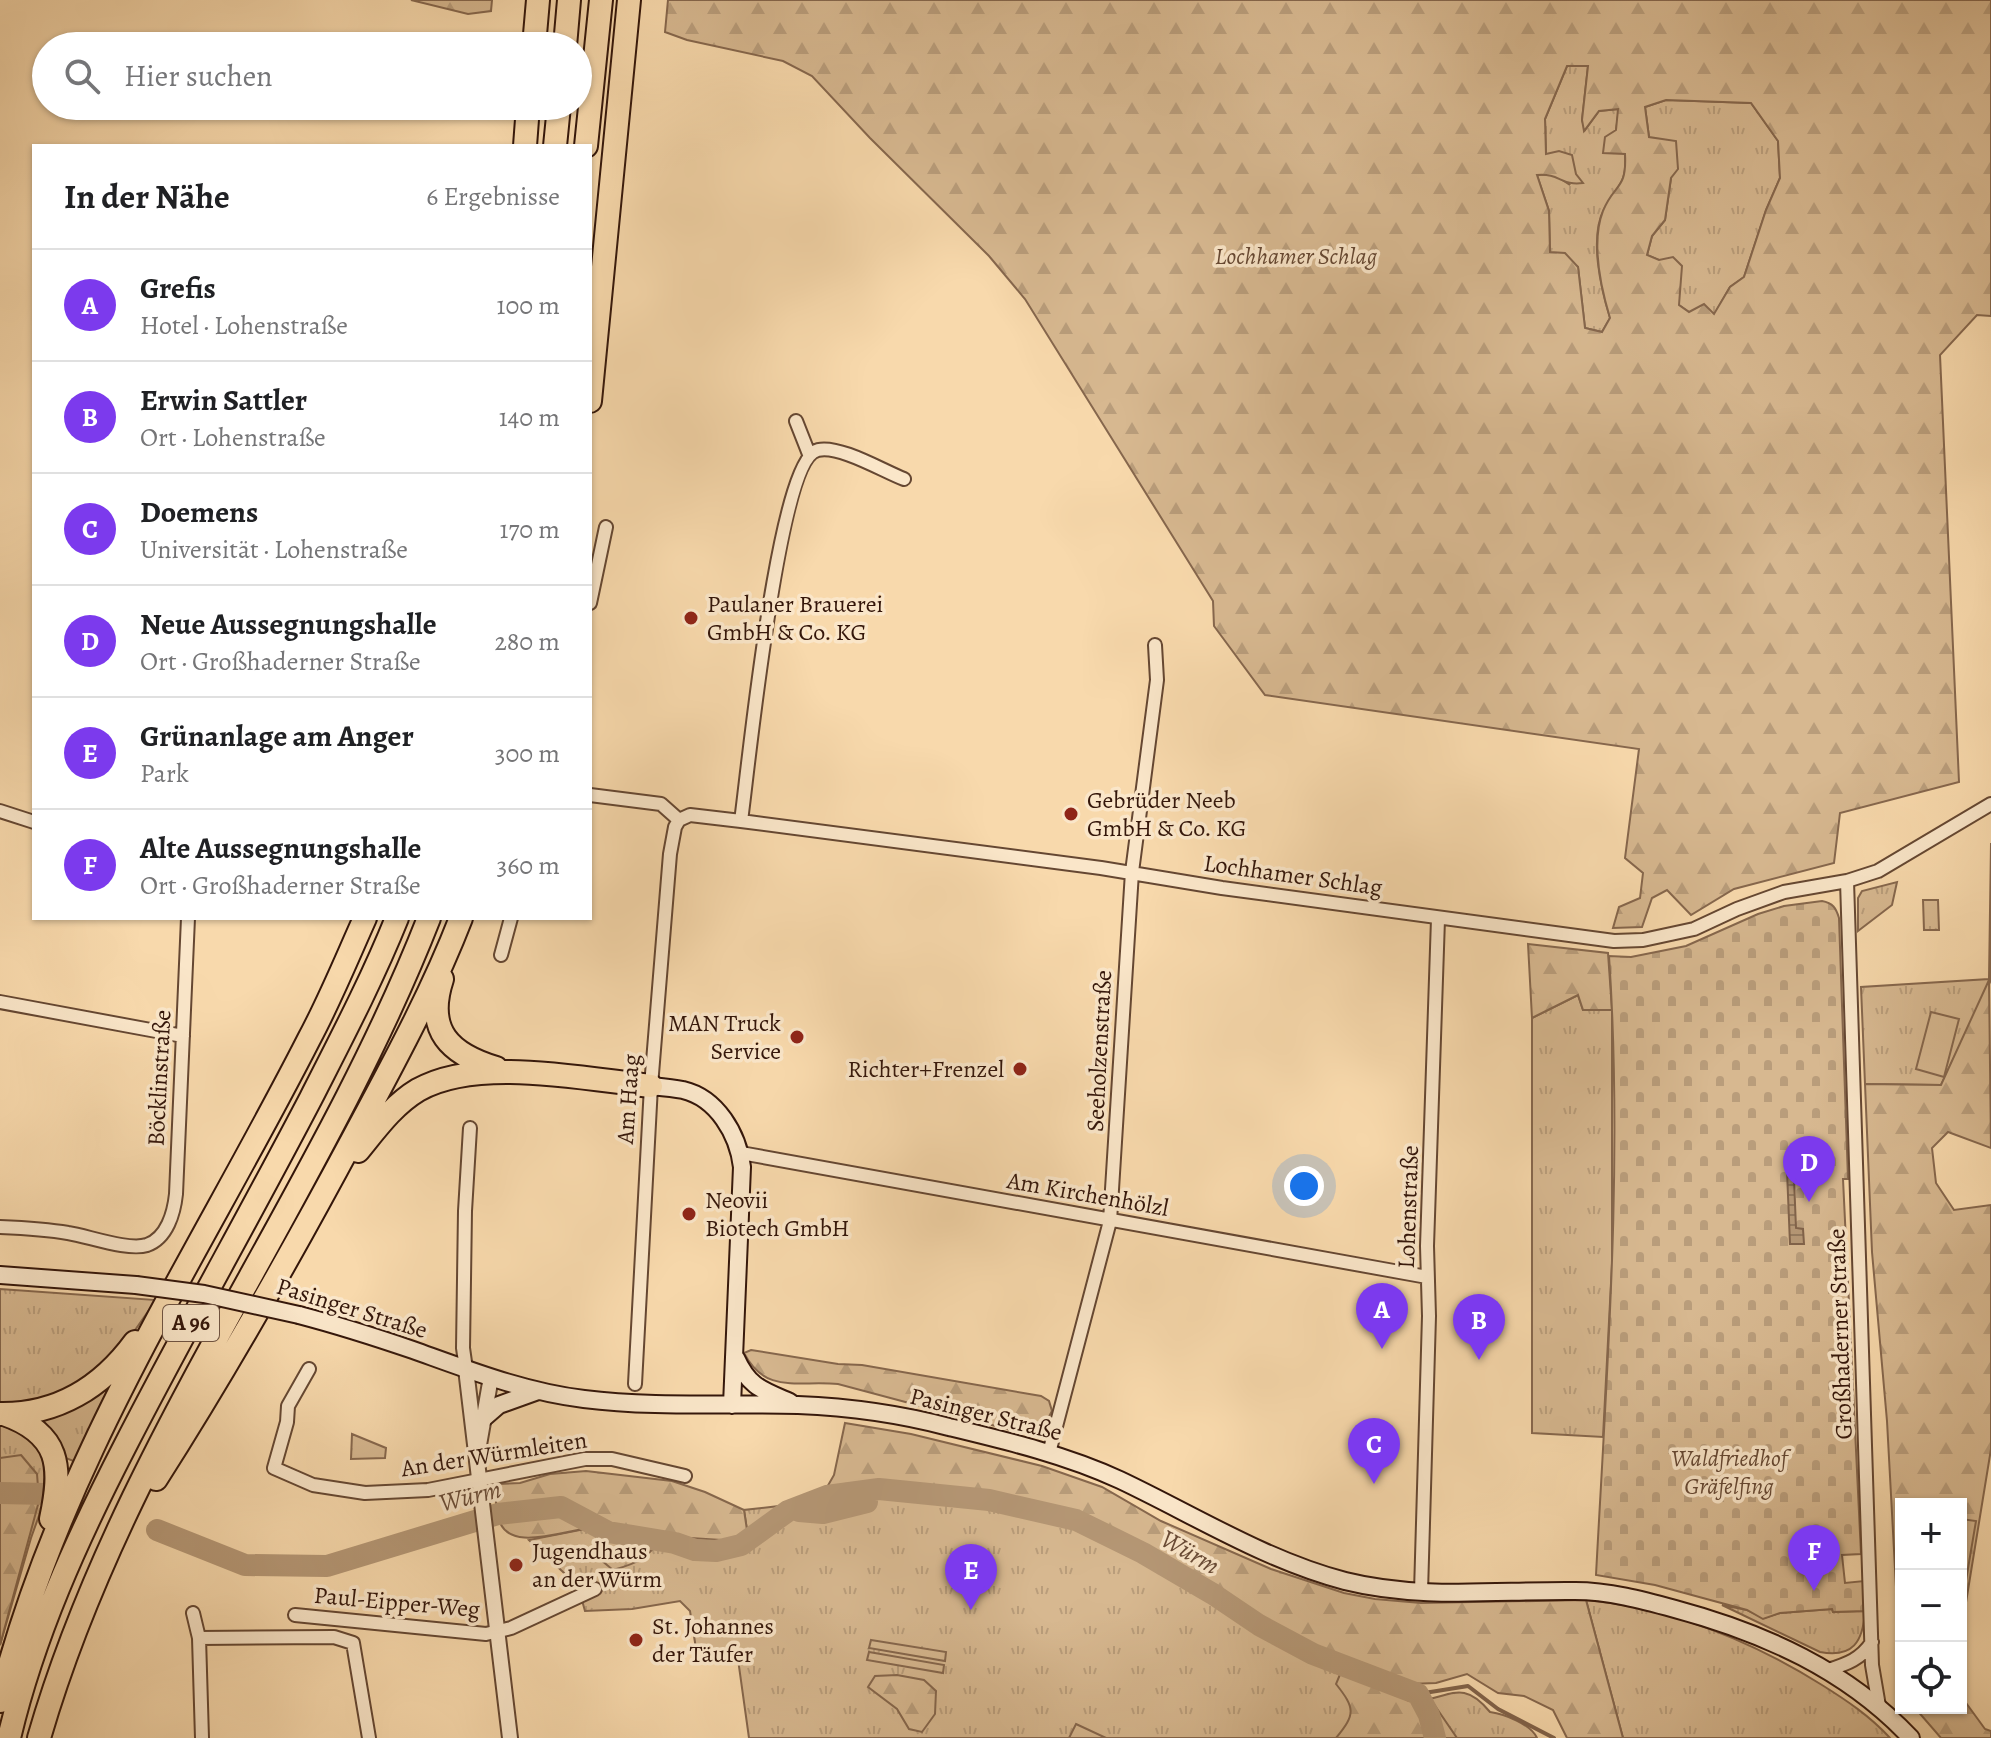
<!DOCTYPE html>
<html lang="de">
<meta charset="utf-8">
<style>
:root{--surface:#fff;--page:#f2f2f2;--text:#202124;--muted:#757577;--line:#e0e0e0;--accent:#7c3aed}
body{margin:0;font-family:Alegreya,serif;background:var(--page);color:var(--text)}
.controls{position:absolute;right:24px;bottom:24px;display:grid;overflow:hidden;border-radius:0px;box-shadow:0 2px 6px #0004}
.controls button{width:72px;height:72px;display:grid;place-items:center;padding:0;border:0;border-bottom:2px solid var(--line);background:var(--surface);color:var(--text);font:40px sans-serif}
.you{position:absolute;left:1304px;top:1186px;width:28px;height:28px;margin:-20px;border:6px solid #fff;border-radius:50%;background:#1a73e8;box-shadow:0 0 0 12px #1a73e833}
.badge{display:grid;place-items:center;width:52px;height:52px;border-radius:50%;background:var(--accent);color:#fff;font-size:26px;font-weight:700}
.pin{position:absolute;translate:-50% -66px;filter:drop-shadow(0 2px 4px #0008)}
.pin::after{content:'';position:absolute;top:42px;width:28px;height:24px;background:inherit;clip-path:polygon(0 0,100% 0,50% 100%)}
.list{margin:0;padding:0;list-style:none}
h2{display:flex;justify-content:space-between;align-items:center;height:104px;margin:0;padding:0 32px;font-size:34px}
h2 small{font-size:26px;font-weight:400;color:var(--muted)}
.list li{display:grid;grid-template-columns:52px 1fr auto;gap:24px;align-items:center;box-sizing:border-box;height:112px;padding:0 32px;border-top:2px solid var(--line)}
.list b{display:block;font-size:30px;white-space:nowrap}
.list p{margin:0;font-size:26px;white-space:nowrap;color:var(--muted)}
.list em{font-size:26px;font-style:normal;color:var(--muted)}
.icon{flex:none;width:44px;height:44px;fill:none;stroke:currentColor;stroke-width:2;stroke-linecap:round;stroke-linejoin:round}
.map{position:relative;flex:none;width:1991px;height:1738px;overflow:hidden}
.search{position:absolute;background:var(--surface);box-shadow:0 2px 6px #0004;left:32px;top:32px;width:560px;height:88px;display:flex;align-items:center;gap:20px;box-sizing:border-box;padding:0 28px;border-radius:44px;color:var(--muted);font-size:30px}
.panel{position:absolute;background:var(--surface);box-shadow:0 2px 6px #0004;left:32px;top:144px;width:560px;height:776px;border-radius:0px}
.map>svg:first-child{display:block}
</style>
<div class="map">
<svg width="1991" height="1738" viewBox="0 0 1991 1738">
<defs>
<pattern id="grass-tufts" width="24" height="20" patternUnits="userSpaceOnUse" patternTransform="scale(2)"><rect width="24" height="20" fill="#d7b890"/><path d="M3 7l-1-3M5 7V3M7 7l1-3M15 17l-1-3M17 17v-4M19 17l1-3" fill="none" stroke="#b99d7b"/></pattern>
<pattern id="forest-firs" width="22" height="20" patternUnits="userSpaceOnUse" patternTransform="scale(2)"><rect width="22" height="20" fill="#d7b890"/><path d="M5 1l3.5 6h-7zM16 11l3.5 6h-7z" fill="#b99d7b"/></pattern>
<pattern id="cemetery-stones" width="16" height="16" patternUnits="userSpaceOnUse" patternTransform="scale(2)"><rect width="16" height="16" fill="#d7b890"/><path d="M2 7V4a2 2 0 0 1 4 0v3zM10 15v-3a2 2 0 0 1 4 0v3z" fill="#b99d7b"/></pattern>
<pattern id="water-rules" width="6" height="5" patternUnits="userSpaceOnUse" patternTransform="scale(2)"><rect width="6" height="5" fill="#b59775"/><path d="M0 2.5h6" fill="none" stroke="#947a5e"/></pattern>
</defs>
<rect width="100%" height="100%" fill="#f8d9ac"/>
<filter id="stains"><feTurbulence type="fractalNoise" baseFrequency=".0025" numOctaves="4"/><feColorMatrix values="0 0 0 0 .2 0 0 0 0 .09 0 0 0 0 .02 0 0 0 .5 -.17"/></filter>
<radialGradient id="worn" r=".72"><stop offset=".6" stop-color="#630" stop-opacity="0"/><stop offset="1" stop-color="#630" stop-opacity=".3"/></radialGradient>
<path fill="url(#grass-tufts)" stroke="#86674d" stroke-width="2" d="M1567 66H1588L1582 120 1585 130 1599 111 1619 109 1616 130 1604 153H1625C1627 186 1618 183 1604 209 1589 238 1601 289 1610 318L1602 332 1585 328 1578 267 1550 253 1549 211 1537 175 1553 174 1570 185 1546 155 1545 119Z
M1666 100 1751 103 1778 141 1780 178 1766 210 1744 277 1730 287 1714 315 1689 312 1679 305 1659 260 1647 255 1652 236 1665 220 1671 178 1649 137 1645 107Z
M1991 843V980L1941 1085 1865 1084 1861 987 1989 979Z
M1897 882 1892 905 1858 931V898L1862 891Z
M1923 900H1938L1939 930H1924Z
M1578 995 1583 1010H1612V1264L1603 1437 1532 1433V1018Z
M0 1289 156 1300 119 1353 54 1400 0 1405Z
M117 1377 76 1462 63 1457 32 1420Z
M0 1425 30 1435 49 1464 46 1496 31 1538 0 1645Z
M352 1434 386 1448 385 1458 351 1459Z
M859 1484H888L998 1496 1077 1512 1152 1549 1300 1640 1350 1659 1342 1672C1362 1677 1394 1700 1411 1701 1447 1702 1460 1675 1490 1712 1504 1714 1531 1724 1537 1738H749L737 1652 698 1661 690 1611 680 1601 632 1609 585 1611 578 1586 529 1540 590 1528 602 1534 747 1530 744 1510 779 1506 826 1489Z
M1586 1600C1671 1608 1750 1640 1822 1685 1846 1700 1870 1716 1890 1738H1623Z
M1722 1605 1747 1610 1764 1618 1780 1613 1832 1609 1833 1612 1865 1611C1863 1642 1853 1658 1820 1652Z"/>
<path fill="url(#forest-firs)" stroke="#86674d" stroke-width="2" fill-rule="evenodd" d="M411 0H492L491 11 468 14Z
M668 0H1991V316L1977 315 1940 355 1959 782 1840 813 1834 863 1734 889 1691 915 1667 890 1652 898 1642 927 1613 928 1619 907 1640 898 1643 873 1625 858 1639 749 1265 695 1214 626 1213 601 1025 299 989 256 870 138 812 76 783 61 687 40 665 32ZM1567 66H1588L1582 120 1584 131 1599 111 1618 109 1616 130 1605 137 1603 153 1625 154C1627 191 1614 183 1603 211 1591 242 1601 288 1610 318L1602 332 1585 328 1578 267 1565 253 1550 252 1549 211 1537 175C1560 173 1561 186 1583 183L1576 174 1572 155 1559 151 1546 154 1545 119ZM1666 100 1751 103 1778 141 1780 178 1766 210 1744 277 1730 287 1714 314 1704 304 1689 312 1679 305 1682 266 1673 257 1659 260 1647 255 1652 236 1665 220 1671 178 1678 169 1676 141 1649 137 1645 107Z
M1528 944 1608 953 1612 1010H1583L1578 995 1532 1018Z
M1989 980 1991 1148 1948 1132 1932 1148 1936 1183 1954 1210 1991 1205V1449L1961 1633V1504H1901V1679L1887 1421 1872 1252 1865 1084 1941 1085Z
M751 1350 838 1364 862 1365 1041 1396 1049 1401 1052 1411 1040 1433 1014 1431 838 1384C798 1380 766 1395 744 1353Z
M845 1423 911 1434 1042 1466 1102 1487 1161 1521 1271 1569 1344 1593 1375 1599 1421 1603 1586 1600 1623 1738H1567L1553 1710 1524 1696 1498 1693 1467 1674 1436 1683 1409 1684 1378 1669 1300 1640 1152 1549 1077 1512 998 1496 888 1484H859L826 1489 834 1475Z
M21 1455 37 1474 39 1501 0 1645V1458Z
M586 1471 672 1481 705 1492 744 1510 747 1530 737 1541 660 1536C651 1558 635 1564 613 1570L601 1560 602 1535 590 1528C564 1530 505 1555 498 1516 496 1504 494 1496 499 1484L520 1483 550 1474Z
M1341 1672 1355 1675 1409 1701 1429 1697 1457 1738H1336C1356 1714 1355 1708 1336 1684Z
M897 1675 924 1680 936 1691 935 1714 922 1732 909 1729 897 1709 868 1687 875 1676Z
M1961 1696 1985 1729 1991 1731V1738H1941L1915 1708H1961Z"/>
<path fill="url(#cemetery-stones)" stroke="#86674d" stroke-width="2" d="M1822 901C1833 903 1836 908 1839 918L1848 1179H1843L1861 1554 1842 1555 1845 1583 1864 1581 1865 1611 1833 1612 1832 1609 1780 1613 1763 1619 1747 1610 1655 1585 1596 1575C1607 1369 1623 1162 1609 956L1631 957 1686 946 1758 914 1784 906Z"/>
<path fill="#d7b890" stroke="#86674d" stroke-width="2" d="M1931 1012 1959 1019 1944 1077 1916 1069Z
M1961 1519 1976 1521 1961 1610Z
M871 1640 946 1652 945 1661 869 1648Z
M869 1652 944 1665 943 1673 867 1660Z
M1076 1724 1106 1738H1069Z"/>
<path fill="url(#water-rules)" stroke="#81634a" stroke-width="2" d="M1787 1171H1801V1178L1794 1179 1796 1228 1803 1229 1804 1244H1790Z"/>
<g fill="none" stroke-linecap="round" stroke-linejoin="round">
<path stroke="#81634a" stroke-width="4" d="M1418 1694 1468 1686 1498 1709 1554 1738"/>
<path stroke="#b59775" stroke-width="22" d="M0 1493 46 1494
M799 1511 823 1513 867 1502
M157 1530 245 1565 327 1566 498 1514 561 1507 608 1532 675 1543 695 1550 716 1551 741 1545 788 1511 827 1496 879 1489 989 1500 1076 1520 1143 1553 1213 1594 1259 1625 1313 1654 1418 1694 1429 1715 1435 1738"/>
<g stroke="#654732" stroke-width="16">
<path id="minor" d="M796 421 809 454
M590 603 606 527
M590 795 661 804 679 820
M0 811 34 822
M679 820 690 815 741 821 1101 868 1222 888 1614 941 1643 940 1694 929 1737 909 1784 892 1847 881 1878 871 1991 804
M741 821C748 772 778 459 818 450 840 445 883 471 904 479
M1847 881 1872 1665 1879 1706
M501 955 511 918
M0 1002 183 1036
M741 1153 1427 1277
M0 1227C23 1228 45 1229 68 1233 88 1236 128 1251 147 1245 167 1238 174 1213 176 1194L188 918
M309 1369 288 1406 287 1422 274 1468 313 1485 365 1493 428 1490 585 1459H612L685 1476
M466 1369 463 1348 465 1211 470 1128
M635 1384 651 1086 670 854 675 827 679 820
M1049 1453 1110 1221 1132 872 1157 680 1155 645
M1421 1592 1429 1316 1427 1246 1438 919
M193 1613 199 1638 202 1738
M295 1615 486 1634 511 1628 595 1589
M199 1638 334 1637 353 1643 369 1738
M1828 1670C1847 1664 1861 1659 1872 1642"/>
</g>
<g stroke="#654732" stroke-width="18">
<path id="tertiary" d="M466 1369 510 1738
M479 1445 491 1377"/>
</g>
<g stroke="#34160a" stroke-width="20">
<path id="secondary" d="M651 1086C661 1087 672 1088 683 1090 717 1098 738 1134 742 1167L732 1405
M0 1275 136 1285
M299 1315C337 1325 375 1337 413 1350 469 1370 525 1392 584 1399 655 1408 727 1403 798 1405 849 1407 900 1414 949 1427 1007 1441 1066 1455 1120 1480 1194 1515 1265 1560 1345 1581 1421 1600 1498 1590 1575 1591 1609 1591 1642 1600 1675 1609 1764 1633 1847 1670 1911 1738
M736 1358C749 1387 762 1390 790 1402
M484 1418 499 1405 538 1391"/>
</g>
<g stroke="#34160a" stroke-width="26">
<path id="motorway" d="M534 46 538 0
M565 46 569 0
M525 146 528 106
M555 146 559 106
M586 146 601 0
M590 401 629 0
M442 979C425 1031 450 1054 496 1068
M358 1151C376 1129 393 1105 418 1090 477 1056 585 1079 651 1086
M0 1414C57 1415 102 1387 135 1342
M4 1414C61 1434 62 1467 51 1519
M156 1479C227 1368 292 1253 354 1137 392 1066 432 993 461 918
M0 1701C59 1462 199 1255 309 1039 330 1000 347 958 365 918
M9 1738C33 1636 77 1539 125 1446 185 1329 250 1215 311 1098 341 1039 372 980 397 918
M39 1738C124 1444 318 1201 429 918"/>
</g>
<use href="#minor" stroke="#fae6c9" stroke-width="12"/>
<use href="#tertiary" stroke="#fae6c9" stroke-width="14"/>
<use href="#secondary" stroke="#fae6c9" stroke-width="16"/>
<use href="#motorway" stroke="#f8d9ac" stroke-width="22"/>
<g stroke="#34160a" stroke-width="20" stroke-linecap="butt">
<path id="secondary-bridge" d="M136 1285 204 1294 299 1315"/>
</g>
<use href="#secondary-bridge" stroke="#fae6c9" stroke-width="16"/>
</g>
<g fill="#8f2418" stroke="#fae6c9" stroke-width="3">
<circle cx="691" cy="618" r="8"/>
<circle cx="1071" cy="814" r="8"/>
<circle cx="797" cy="1037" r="8"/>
<circle cx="1020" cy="1069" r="8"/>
<circle cx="689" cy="1214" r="8"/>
<circle cx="516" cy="1565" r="8"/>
<circle cx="636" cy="1640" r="8"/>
</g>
<g text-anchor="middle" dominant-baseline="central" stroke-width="7" stroke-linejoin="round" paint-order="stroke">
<rect fill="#fae6c9" stroke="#6f5443" stroke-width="2" x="163" y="1305" width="56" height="36" rx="6"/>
<g font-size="22" font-weight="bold" fill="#34160a">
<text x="191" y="1323">A 96</text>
</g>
<g font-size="24" font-style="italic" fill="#654732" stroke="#fae6c9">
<text x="1296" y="256">Lochhamer Schlag</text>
<text x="1729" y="1458">Waldfriedhof<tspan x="1729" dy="28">Gräfelfing</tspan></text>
</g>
<g font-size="24" fill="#34160a" stroke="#fae6c9" text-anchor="start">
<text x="707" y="604">Paulaner Brauerei<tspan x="707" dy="28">GmbH &amp; Co. KG</tspan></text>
<text x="1087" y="800">Gebrüder Neeb<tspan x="1087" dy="28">GmbH &amp; Co. KG</tspan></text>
<text x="781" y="1023" text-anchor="end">MAN Truck<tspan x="781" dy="28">Service</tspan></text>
<text x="1004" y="1069" text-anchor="end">Richter+Frenzel</text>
<text x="705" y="1200">Neovii<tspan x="705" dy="28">Biotech GmbH</tspan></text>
<text x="532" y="1551">Jugendhaus<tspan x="532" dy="28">an der Würm</tspan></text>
<text x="652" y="1626">St. Johannes<tspan x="652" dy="28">der Täufer</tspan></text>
</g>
<g font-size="24" fill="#34160a" stroke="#fae6c9">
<text transform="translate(1293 875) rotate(8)">Lochhamer Schlag</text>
<text transform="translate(1099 1051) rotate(-87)">Seeholzenstraße</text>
<text transform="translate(159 1078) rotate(-87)">Böcklinstraße</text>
<text transform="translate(628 1099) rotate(-86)">Am Haag</text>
<text transform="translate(1088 1194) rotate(10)">Am Kirchenhölzl</text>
<text transform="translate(1408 1207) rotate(-88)">Lohenstraße</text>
<text transform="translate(352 1308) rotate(17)">Pasinger Straße</text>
<text transform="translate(1840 1334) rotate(-92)">Großhaderner Straße</text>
<text transform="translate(986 1414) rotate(14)">Pasinger Straße</text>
<text transform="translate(494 1454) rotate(-9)">An der Würmleiten</text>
<text transform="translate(397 1602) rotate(5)">Paul-Eipper-Weg</text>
</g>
<g font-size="26" font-style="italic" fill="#684a35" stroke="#fae6c9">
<text transform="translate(470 1496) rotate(-14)">Würm</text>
<text transform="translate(1190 1552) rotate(30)">Würm</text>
</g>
</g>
<rect width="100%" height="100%" filter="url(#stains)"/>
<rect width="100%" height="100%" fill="url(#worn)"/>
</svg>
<div class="controls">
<button>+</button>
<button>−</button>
<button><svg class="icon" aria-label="locate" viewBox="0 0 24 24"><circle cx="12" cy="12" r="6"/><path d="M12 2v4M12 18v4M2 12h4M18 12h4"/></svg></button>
</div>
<div class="you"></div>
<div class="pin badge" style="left:1382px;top:1349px">A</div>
<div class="pin badge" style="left:1479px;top:1360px">B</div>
<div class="pin badge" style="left:1374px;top:1484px">C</div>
<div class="pin badge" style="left:1809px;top:1202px">D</div>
<div class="pin badge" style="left:971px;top:1610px">E</div>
<div class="pin badge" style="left:1814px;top:1591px">F</div>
<div class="search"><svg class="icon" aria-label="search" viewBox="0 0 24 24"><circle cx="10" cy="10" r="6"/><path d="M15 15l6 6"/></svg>Hier suchen</div>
<section class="panel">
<h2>In der Nähe<small>6 Ergebnisse</small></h2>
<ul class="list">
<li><span class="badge">A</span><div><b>Grefis</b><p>Hotel · Lohenstraße</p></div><em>100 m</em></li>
<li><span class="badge">B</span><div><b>Erwin Sattler</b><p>Ort · Lohenstraße</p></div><em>140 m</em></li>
<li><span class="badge">C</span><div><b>Doemens</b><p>Universität · Lohenstraße</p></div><em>170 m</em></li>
<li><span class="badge">D</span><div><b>Neue Aussegnungshalle</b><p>Ort · Großhaderner Straße</p></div><em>280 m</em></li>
<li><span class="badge">E</span><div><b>Grünanlage am Anger</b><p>Park</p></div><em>300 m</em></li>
<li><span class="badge">F</span><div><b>Alte Aussegnungshalle</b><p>Ort · Großhaderner Straße</p></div><em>360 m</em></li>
</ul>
</section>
</div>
